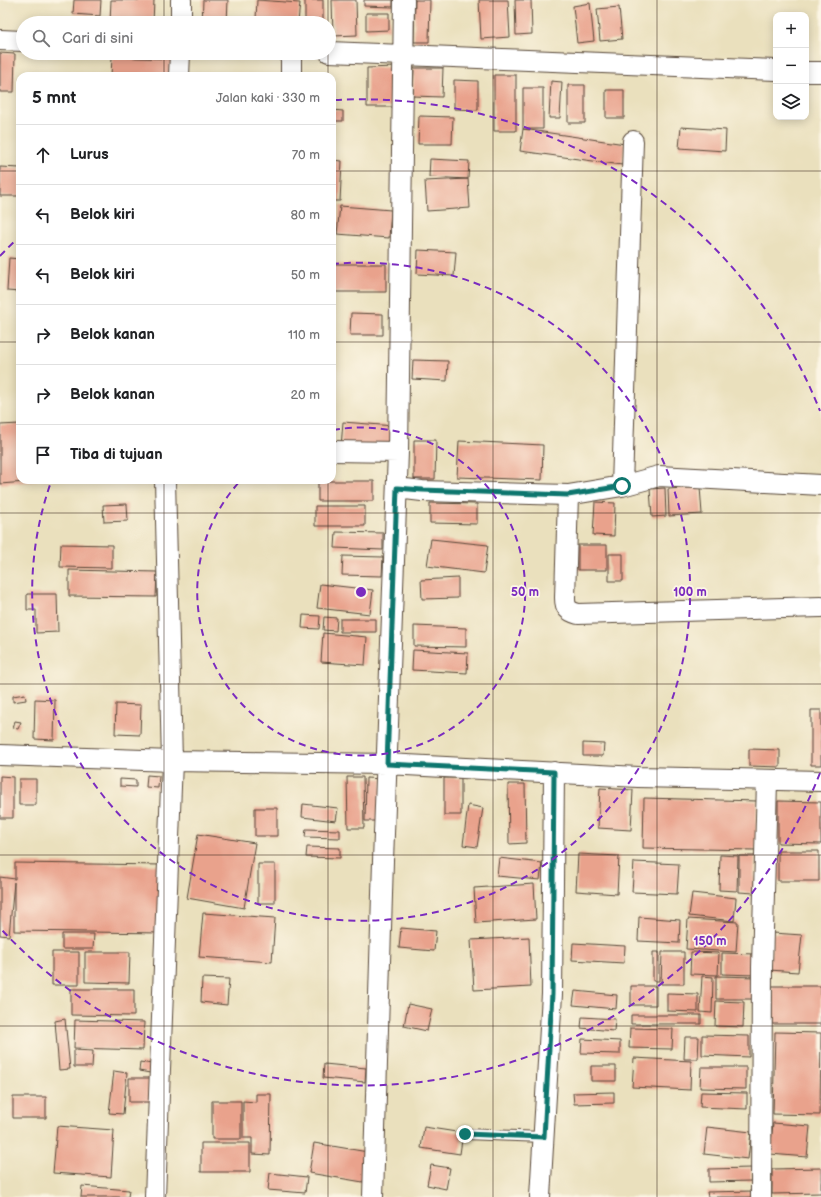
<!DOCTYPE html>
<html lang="id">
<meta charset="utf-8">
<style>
:root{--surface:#fff;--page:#f6f6f6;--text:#202124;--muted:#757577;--line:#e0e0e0}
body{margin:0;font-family:"Balsamiq Sans",sans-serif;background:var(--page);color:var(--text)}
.controls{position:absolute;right:12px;top:12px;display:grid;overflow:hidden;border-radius:8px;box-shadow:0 2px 10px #0003}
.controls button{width:36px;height:36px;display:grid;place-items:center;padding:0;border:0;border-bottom:1px solid var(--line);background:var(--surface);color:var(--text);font:20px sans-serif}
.stop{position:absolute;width:12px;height:12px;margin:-9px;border:3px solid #0f766e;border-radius:50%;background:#fff}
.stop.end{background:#0f766e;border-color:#fff;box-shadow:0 1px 4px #0008}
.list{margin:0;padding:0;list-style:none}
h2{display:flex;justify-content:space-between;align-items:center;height:52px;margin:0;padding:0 16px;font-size:17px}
h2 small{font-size:13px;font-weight:400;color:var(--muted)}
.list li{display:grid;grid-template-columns:26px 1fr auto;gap:12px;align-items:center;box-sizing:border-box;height:60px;padding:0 16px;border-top:1px solid var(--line)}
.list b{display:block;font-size:15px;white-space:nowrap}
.list em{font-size:13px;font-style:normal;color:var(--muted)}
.icon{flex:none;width:22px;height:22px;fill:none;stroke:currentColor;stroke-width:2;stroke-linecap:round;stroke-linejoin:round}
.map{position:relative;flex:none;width:821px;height:1197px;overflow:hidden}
.search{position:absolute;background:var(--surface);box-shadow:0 2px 10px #0003;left:16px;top:16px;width:320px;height:44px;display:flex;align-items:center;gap:10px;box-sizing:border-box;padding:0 14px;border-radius:22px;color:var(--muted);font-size:15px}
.panel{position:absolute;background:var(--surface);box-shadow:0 2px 10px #0003;left:16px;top:72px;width:320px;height:412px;border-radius:12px}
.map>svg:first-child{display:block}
</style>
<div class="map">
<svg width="821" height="1197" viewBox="0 0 821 1197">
<rect width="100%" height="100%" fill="#fcf5e5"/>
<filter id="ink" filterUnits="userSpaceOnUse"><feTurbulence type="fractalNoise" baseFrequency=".025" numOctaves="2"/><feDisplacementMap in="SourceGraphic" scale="8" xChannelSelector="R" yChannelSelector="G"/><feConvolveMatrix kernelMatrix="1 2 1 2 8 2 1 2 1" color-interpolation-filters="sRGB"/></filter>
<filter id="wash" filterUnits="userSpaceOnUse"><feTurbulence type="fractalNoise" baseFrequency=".012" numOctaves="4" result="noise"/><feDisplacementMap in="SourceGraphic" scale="16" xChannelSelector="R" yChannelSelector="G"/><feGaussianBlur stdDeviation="0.9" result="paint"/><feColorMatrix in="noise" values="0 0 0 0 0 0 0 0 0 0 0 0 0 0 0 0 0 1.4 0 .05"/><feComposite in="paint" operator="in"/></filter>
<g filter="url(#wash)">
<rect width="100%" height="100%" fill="#eae0bd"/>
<g id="blocks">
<path fill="#e9a28c" d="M74 0H101L100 16 73 14Z
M111 0H154L153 23H110Z
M203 0H228L227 23H202Z
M257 0 300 3 298 22 256 19Z
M305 0H323V23H305Z
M332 0H356L357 35 333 36Z
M364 0H393V7L364 6Z
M415 0H430L429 42H414Z
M479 0H508L510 37 481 39Z
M515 0H531L532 34 516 35Z
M590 3 594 41 577 43 573 6Z
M619 7 622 39 600 41 597 9Z
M366 13H389V30L366 31Z
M0 53 15 54 14 92H0Z
M112 57 173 59 172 76H111Z
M395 67V107H367V68Z
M414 68H443L442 97 413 96Z
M494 75H516V131H494Z
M454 80 478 81V110L454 109Z
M551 81 562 82 560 118H549Z
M568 85H585V123H568Z
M523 88H543V129H523Z
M606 90H624V118H606Z
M332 110 343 111V121H332Z
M419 116 453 117 452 144H418Z
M681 127 726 130 725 151 679 148Z
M523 129 625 144 622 165 520 151Z
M430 159 469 161 468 179 429 177Z
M332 160 342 161 340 201H332Z
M0 167 20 168V196H0Z
M468 179 470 208 427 211 425 181Z
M340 206 391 210 389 238 337 234Z
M418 250 456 252 454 276 417 274Z
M9 258 20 259V292L7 291Z
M332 264H386V292H332Z
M351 313 383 314V335H350Z
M413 360 448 361 447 381 412 379Z
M343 422 394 426 391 451 341 447Z
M20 424V480L38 481 0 484V425Z
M414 440H436L435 479H414Z
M459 441 543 445 542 480 457 477Z
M318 481H374V501H318Z
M700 487 702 514 669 516 668 489Z
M665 488 666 516 652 517 650 489Z
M595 502 615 503 614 536 593 535Z
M430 503 477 504V524L430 523Z
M127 504 128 521 104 522 103 505Z
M315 506H365V526H315Z
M336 532 383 533V550L335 548Z
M431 539 488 545 484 573 427 566Z
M61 544 112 545V568L60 567Z
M578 545H607V570H578Z
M609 554H623V581H609Z
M343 556 383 557 382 576 342 575Z
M69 570 157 572 156 597 69 596Z
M458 578V598L422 599 421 580Z
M320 584 373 590 370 614 317 608Z
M27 594H57L58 632 36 633V610H27Z
M303 615 320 616 319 629 302 628Z
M324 617 337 618 336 631 323 630Z
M340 619H376V632H340Z
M414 626 466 628V647L414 646Z
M323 633 367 637 365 665 321 662Z
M413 650 468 653 467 673 412 670Z
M25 694 26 700 13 702V696Z
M35 699 55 700 54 740 34 739Z
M116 704 141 705 140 735 115 734Z
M811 710H821V765H811Z
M15 721 21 722 18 729 13 728Z
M583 743 604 744 603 756H583Z
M749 749 780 750V767L749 766Z
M147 775 159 776 158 788 146 787Z
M0 776 13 777V818H0Z
M347 777H363L364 828H348Z
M366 778 382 779V821H365Z
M444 778H461V815H444Z
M19 779H36V805H19Z
M120 779 136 780V787L120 786Z
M508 784H525L526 843 509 844Z
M600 788 633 790 631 830 598 828Z
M644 798 757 801 756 850 643 848Z
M778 801 821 802V844L778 843Z
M303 804 338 808 336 821 302 817Z
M468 805 483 808 477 847 463 845Z
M255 808H277V836H255Z
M306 829 340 830V838L305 837Z
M198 834 255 843 244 908 187 898Z
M307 847 340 848V858L306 857Z
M778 851H819V881H778Z
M578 854 619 856 617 894 576 891Z
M720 855 738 856 737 891 719 890Z
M739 856H755L754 893 739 892Z
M499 858 542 863 540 880 497 876Z
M634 862 679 864 677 894 632 892Z
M15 863 164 865 162 933 14 931V882L9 936 0 935V877L15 879Z
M258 864H275V903H258Z
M534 884 536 919 476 923 474 888Z
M692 893 736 898 734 921 689 916Z
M203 913 275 918 272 962 199 957Z
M639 917 680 920 679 943 638 941Z
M688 919 738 922 736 952 686 949Z
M401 928 436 931 434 951 399 948Z
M773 933 802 935 798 972 769 970Z
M62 934H94L93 949H62Z
M529 937 531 987 474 990 471 940Z
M573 943 625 946 624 963 572 960Z
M52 952H79V985H52Z
M85 952H130L129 983 85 982Z
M653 952H659V981H653Z
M662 952H684V984H661Z
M691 952 719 953 718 975 690 974Z
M722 953 755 954V975L722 974Z
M702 976 713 977 712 1013 700 1012Z
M716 976 756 977 755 999H716Z
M202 978 229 979 227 1005 201 1002Z
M631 986H656V1005H631Z
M772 986H821V1024H772Z
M71 989H134V1016L71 1015Z
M575 991 617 995 616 1009 573 1005Z
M667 993 698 994V1012L667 1011Z
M716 1001 744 1002 743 1027 715 1026Z
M408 1004 432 1009 427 1031 404 1026Z
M631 1015H701V1024H631Z
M582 1017 615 1019 614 1031 581 1028Z
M65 1019 70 1069 59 1070 55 1021Z
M75 1020 144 1022 143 1050 74 1048Z
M630 1028 673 1029 672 1049 629 1048Z
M775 1032 821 1033 820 1115 773 1114Z
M702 1035 749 1036V1057L702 1055Z
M685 1037H699L698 1059H684Z
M582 1039 620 1041V1054L581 1053Z
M74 1050 93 1051 92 1067H74Z
M634 1058 691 1061 690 1090 632 1087Z
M140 1062 152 1064 150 1073 139 1071Z
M324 1064 366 1068 365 1082 323 1078Z
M591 1066H616V1081H591Z
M701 1067H746V1089L700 1088Z
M114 1071 127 1073 123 1114 109 1113Z
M129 1078H151V1102H129Z
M614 1092V1103L574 1104 573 1093Z
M701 1092 747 1093V1109L700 1107Z
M256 1094H271L270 1155 252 1154V1138H243V1101L256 1102Z
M13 1097H46V1118H13Z
M212 1101H241V1139H212Z
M773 1123 810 1126 807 1157 770 1154Z
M57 1126 114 1130 111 1177 53 1173Z
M424 1127 463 1133 460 1154 421 1148Z
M707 1127 751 1132 748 1159 704 1154Z
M201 1143H250V1172H201Z
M314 1143 368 1152 363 1182 309 1173Z
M431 1165 450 1168 446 1189 427 1185Z
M751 1168V1181L709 1182V1169Z
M821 1168V1193L772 1194V1169Z
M270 1173 307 1177 305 1193 268 1190Z
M82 1186 129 1190 128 1197H81Z
M753 1191 754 1197H708L707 1192Z"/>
</g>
</g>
<g filter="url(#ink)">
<use href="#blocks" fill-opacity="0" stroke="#554536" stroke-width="1"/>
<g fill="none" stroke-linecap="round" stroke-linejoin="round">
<g stroke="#554536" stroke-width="12">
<path id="lane" d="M465 1134 544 1137"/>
</g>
<g stroke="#554536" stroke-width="22">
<path id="street" d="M181 23V0
M0 40 23 41
M329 52 776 70
M806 72H821
M179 76 180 53
M291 76V53
M332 451 398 452 404 0
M622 486 633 141
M397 488 422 491 568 495 622 486 659 476 821 485
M568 495 565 598C565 608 568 611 578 614L821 607
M0 755 172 761 387 764 638 777 821 781
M155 1197 172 761 165 480
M373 1197 383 861 398 452
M540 1197 552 994 554 772
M761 1197 762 967 767 781"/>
</g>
<use href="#lane" stroke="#fff" stroke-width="10"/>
<use href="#street" stroke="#fff" stroke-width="20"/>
</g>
</g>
<g fill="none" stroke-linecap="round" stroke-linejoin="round" filter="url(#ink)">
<path stroke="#0f766e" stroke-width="5" d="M465 1134 544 1137 552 994 554 772 387 764 397 488 422 490 568 495 622 486"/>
</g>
<path fill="none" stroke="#3b2a1e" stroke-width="1" stroke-opacity="0.55" d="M164 0V23M328 0V23M493 0V1197M657 0V1197M164 53V76M328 53V76M0 171H20M332 171H821M0 342H20M332 342H821M164 480V1197M328 480V1197M0 513H821M0 684H821M0 855H821M0 1026H821"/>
<g fill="none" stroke="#7b2cbf" stroke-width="2" stroke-dasharray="7 5">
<path d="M333 430A164 164 0 1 1 241 480"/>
<path d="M332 264A329 329 0 1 1 51 482"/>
<path d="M820 773A493 493 0 0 1 0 928M0 256A493 493 0 0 1 19 237M335 100A493 493 0 0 1 820 411"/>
</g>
<circle cx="361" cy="592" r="6" fill="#7b2cbf" stroke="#fcf5e5" stroke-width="2"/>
<g font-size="12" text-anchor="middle" font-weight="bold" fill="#7b2cbf" stroke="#fcf5e5" stroke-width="3.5" stroke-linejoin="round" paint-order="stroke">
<text x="525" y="596">50 m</text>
<text x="690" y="596">100 m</text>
<text x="710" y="945">150 m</text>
</g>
</svg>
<div class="controls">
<button>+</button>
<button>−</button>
<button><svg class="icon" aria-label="layers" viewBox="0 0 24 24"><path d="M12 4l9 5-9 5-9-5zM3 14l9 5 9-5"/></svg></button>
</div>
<div class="stop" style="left:622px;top:486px"></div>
<div class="stop end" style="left:465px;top:1134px"></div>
<div class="search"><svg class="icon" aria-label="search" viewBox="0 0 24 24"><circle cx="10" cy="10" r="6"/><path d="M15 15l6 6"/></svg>Cari di sini</div>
<section class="panel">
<h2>5 mnt<small>Jalan kaki · 330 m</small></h2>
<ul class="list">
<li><svg class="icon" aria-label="ahead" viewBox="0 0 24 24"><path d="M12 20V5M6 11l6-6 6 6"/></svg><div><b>Lurus</b></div><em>70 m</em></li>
<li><svg class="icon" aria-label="left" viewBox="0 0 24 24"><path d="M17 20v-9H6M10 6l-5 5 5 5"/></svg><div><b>Belok kiri</b></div><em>80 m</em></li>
<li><svg class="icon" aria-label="left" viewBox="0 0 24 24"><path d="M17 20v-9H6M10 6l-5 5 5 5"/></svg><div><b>Belok kiri</b></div><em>50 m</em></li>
<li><svg class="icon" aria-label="right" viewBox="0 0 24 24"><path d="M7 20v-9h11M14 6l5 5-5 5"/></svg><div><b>Belok kanan</b></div><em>110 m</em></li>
<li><svg class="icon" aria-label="right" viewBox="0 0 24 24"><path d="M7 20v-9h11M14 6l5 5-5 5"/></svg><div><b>Belok kanan</b></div><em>20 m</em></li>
<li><svg class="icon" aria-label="arrive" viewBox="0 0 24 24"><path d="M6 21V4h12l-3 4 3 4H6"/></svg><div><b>Tiba di tujuan</b></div></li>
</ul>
</section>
</div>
